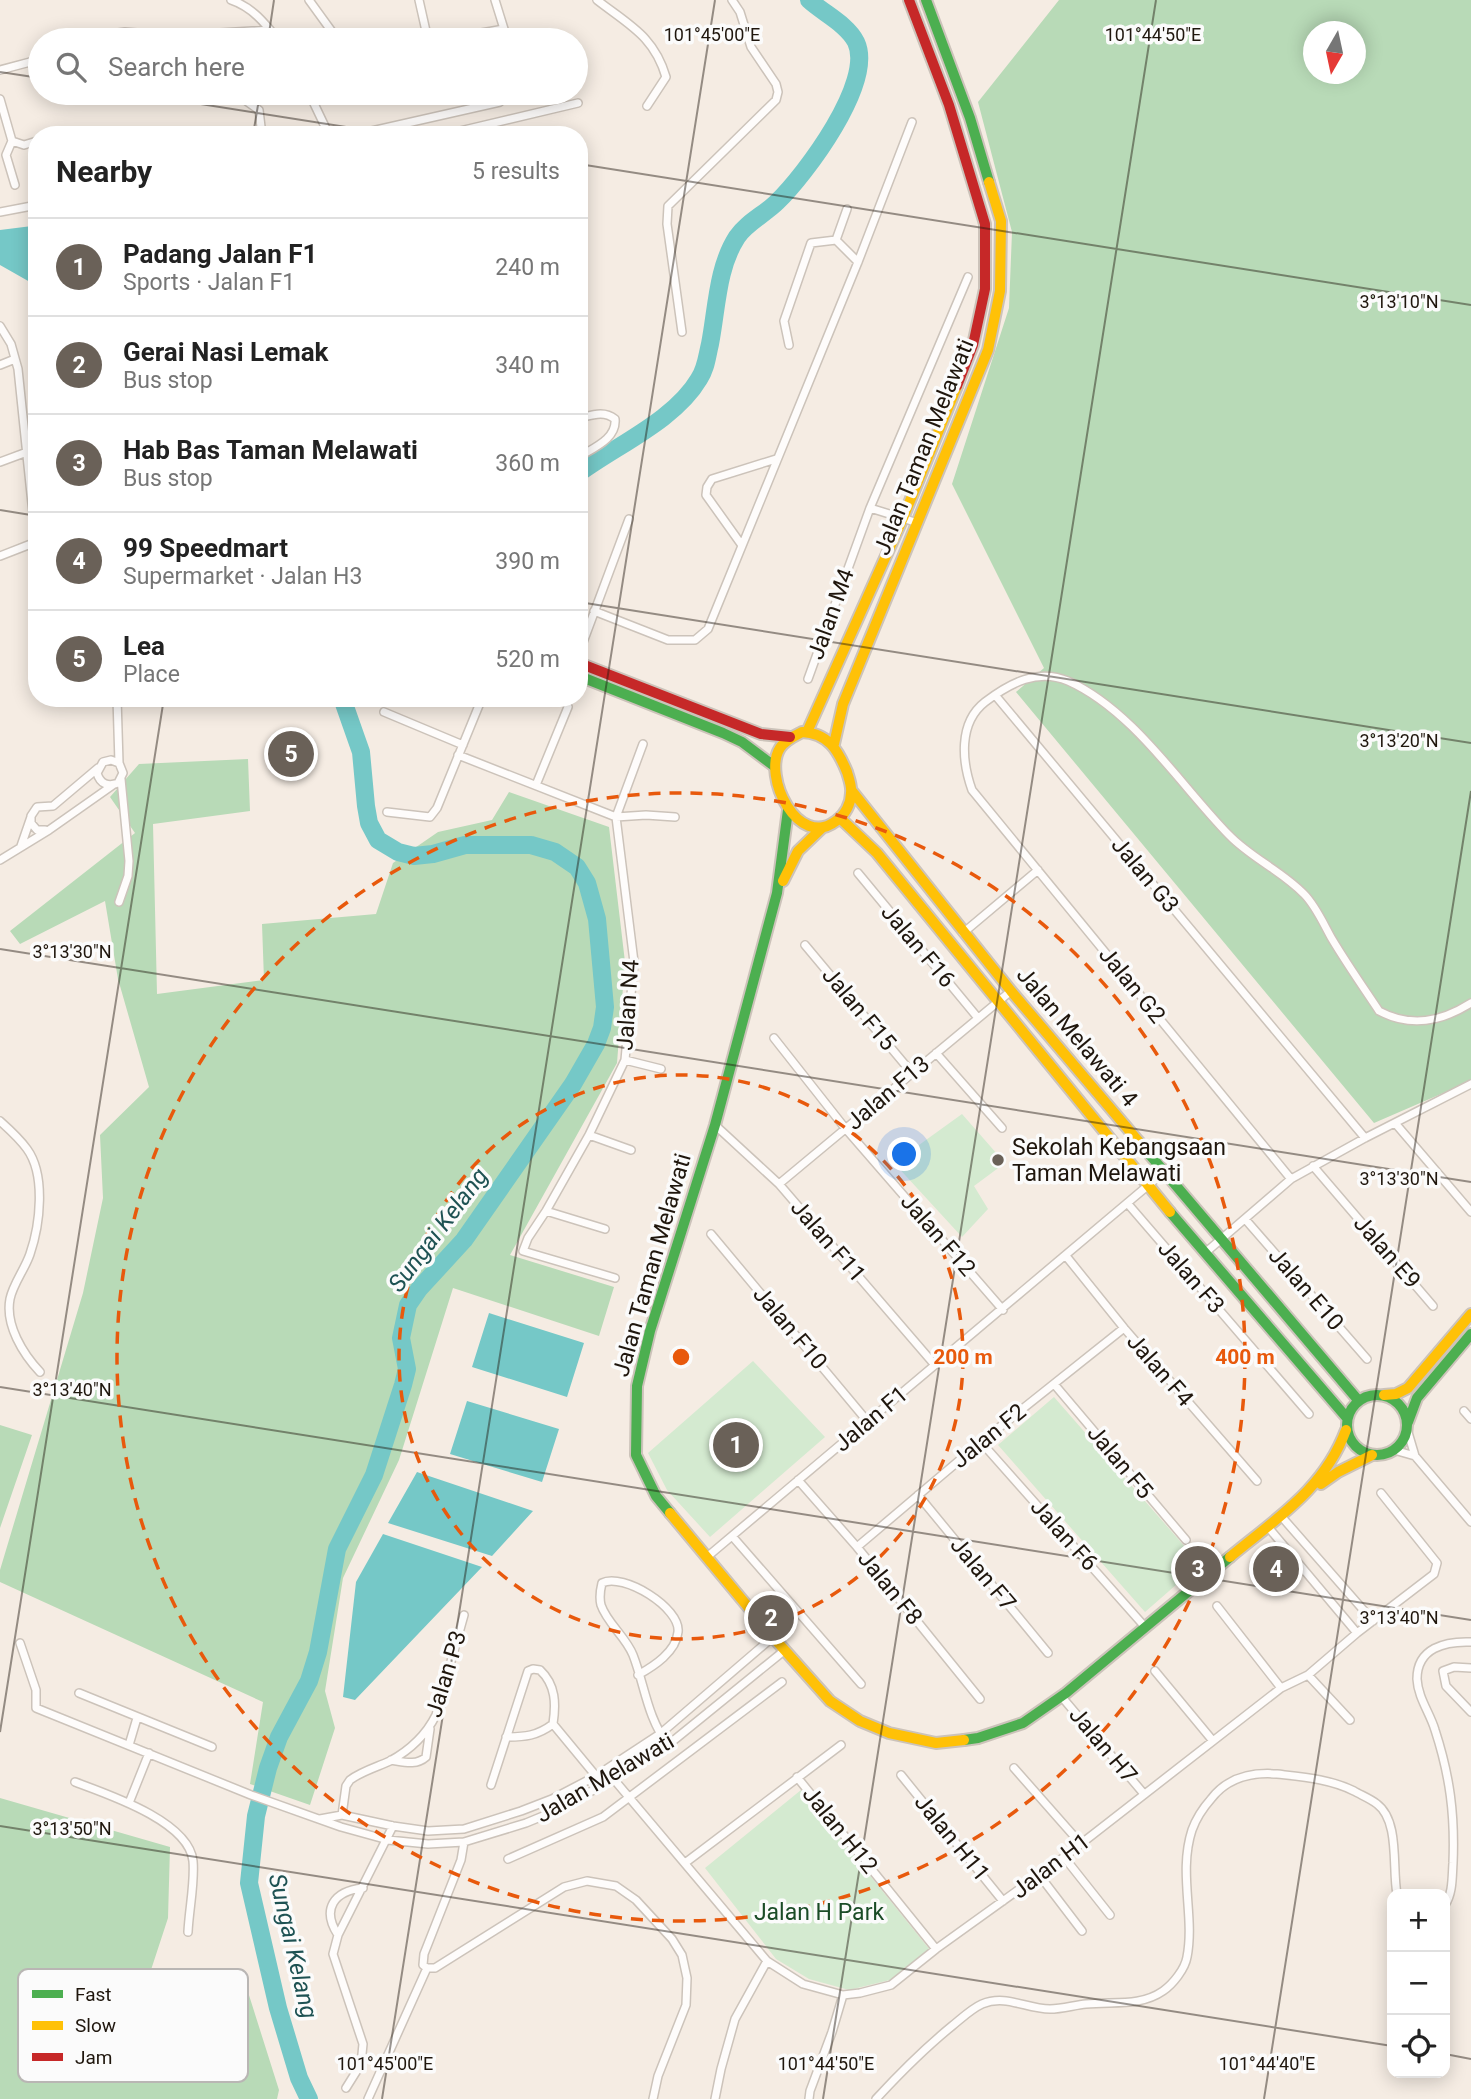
<!DOCTYPE html>
<meta charset="utf-8">
<style>
:root{--surface:#fff;--page:#f2f2f2;--text:#222;--muted:#767676;--line:#e0e0e0;--accent:#6a6158}
body{margin:0;font-family:Roboto,sans-serif;background:var(--page);color:var(--text)}
.controls{position:absolute;right:21px;bottom:21px;display:grid;overflow:hidden;border-radius:14px;box-shadow:0 4px 18px #0003}
.controls button{width:63px;height:63px;display:grid;place-items:center;padding:0;border:0;border-bottom:2px solid var(--line);background:var(--surface);color:var(--text);font:35px sans-serif}
.compass{position:absolute;left:1303px;top:21px;width:63px;height:63px;border-radius:50%;background:var(--surface);box-shadow:0 4px 18px #0003;rotate:189deg}
.you{position:absolute;left:905px;top:1155px;width:24px;height:24px;margin:-18px;border:5px solid #fff;border-radius:50%;background:#1a73e8;box-shadow:0 0 0 10px #1a73e833}
.badge{display:grid;place-items:center;width:46px;height:46px;border-radius:50%;background:var(--accent);color:#fff;font-size:23px;font-weight:700}
.pin{position:absolute;translate:-50% -50%;border:4px solid #fff;box-shadow:0 2px 7px #0006}
.list{margin:0;padding:0;list-style:none}
h2{display:flex;justify-content:space-between;align-items:center;height:91px;margin:0;padding:0 28px;font-size:30px}
h2 small{font-size:23px;font-weight:400;color:var(--muted)}
.list li{display:grid;grid-template-columns:46px 1fr auto;gap:21px;align-items:center;box-sizing:border-box;height:98px;padding:0 28px;border-top:2px solid var(--line)}
.list b{display:block;font-size:26px;white-space:nowrap}
.list p{margin:0;font-size:23px;white-space:nowrap;color:var(--muted)}
.list em{font-size:23px;font-style:normal;color:var(--muted)}
.icon{flex:none;width:38px;height:38px;fill:none;stroke:currentColor;stroke-width:2;stroke-linecap:round;stroke-linejoin:round}
.map{position:relative;flex:none;width:1471px;height:2099px;overflow:hidden}
.search{position:absolute;background:var(--surface);box-shadow:0 4px 18px #0003;left:28px;top:28px;width:560px;height:77px;display:flex;align-items:center;gap:18px;box-sizing:border-box;padding:0 24px;border-radius:38px;color:var(--muted);font-size:26px}
.panel{position:absolute;background:var(--surface);box-shadow:0 4px 18px #0003;left:28px;top:126px;width:560px;height:581px;border-radius:28px}
.map>svg:first-child{display:block}
</style>
<div class="map">
<svg width="1471" height="2099" viewBox="0 0 1471 2099">
<rect width="100%" height="100%" fill="#f5ece3"/>
<path fill="#d4ead0" d="M962 1114 1005 1163 974 1186 988 1209 962 1237 894 1163Z
M753 1361 825 1437 710 1537 667 1490 648 1453Z
M1054 1397 1200 1564 1145 1612 998 1445Z
M801 1790 930 1950 890 1980 849 1990 809 1979 776 1959 705 1868Z"/>
<path fill="#b8dab7" fill-rule="evenodd" d="M1059 0H1471V1081L1374 1123 1016 692 1044 668 952 484 1009 308 1012 232 978 102ZM1314 32H1356V74H1314Z
M248 759 250 811 153 824 157 994 264 980 262 924 376 914 393 863 438 832 492 820 509 792 609 827 625 962 617 1063 510 1255 614 1287 599 1336 453 1288 399 1460 343 1578 325 1691 335 1728 310 1805 250 1784 263 1702 0 1582V1570L83 1293 103 1198 100 1135 149 1087 118 979 105 901 20 944 10 931 135 833 110 797 139 764Z
M0 1425 32 1435 0 1528Z
M0 1798 170 1847 168 1918 149 1976 248 1992 279 2090 277 2099H0Z"/>
<path fill="#75c8c7" d="M32 226 37 229V286L0 265V230Z
M489 1313 584 1343 567 1397 472 1367Z
M467 1401 559 1429 542 1482 450 1454Z
M417 1472 533 1511 492 1556 388 1523Z
M383 1534 482 1567 355 1700 343 1697 356 1582Z"/>
<g fill="none" stroke-linecap="round" stroke-linejoin="round">
<path stroke="#75c8c7" stroke-width="18" d="M579 473C617 445 675 420 699 379 706 369 707 356 710 344 717 308 717 268 737 237 746 223 765 214 777 202 805 175 875 82 856 42 847 24 823 13 809 0
M309 2099 299 2078 278 2008 249 1883 256 1816 268 1768 279 1737 309 1681 318 1652 337 1549 374 1475 403 1385 407 1369 401 1338 408 1305 419 1289 464 1240 573 1084 596 1044 602 1028 605 1007 597 919 587 883 577 867 555 852 531 845H465L433 854 414 856 398 852 378 840 369 823 366 806 361 752 342 698"/>
<g stroke="#ccc3ba" stroke-width="10">
<path id="street" d="M231 0C252 7 265 23 278 40
M309 0 338 40
M419 0 428 40
M495 0 504 29 505 40
M597 0C629 25 654 36 666 77L647 106
M70 40 125 32 172 36 270 30
M442 40 504 29
M0 70 34 61
M235 93 259 110 261 127
M309 93 329 135
M0 99 12 141
M354 135 500 102 506 93
M443 135 578 103
M12 141 6 155 15 185
M12 141 24 145 37 141
M0 212 37 205
M836 240 847 209
M0 326 11 344 18 369 36 542 0 556
M682 332 667 224 668 206 776 100 778 92 776 84 751 47 740 12 732 0
M789 345 784 321 811 243 836 240 858 262
M0 365 15 359
M579 418C592 415 604 410 615 419 617 439 593 448 579 457
M0 462 27 452
M870 508 918 523
M741 544 706 495 707 487 712 479 776 459
M594 611 668 640H695L708 629 858 262 912 122
M579 653 629 519
M808 679 870 508 968 277
M995 695 1365 1138
M117 698 119 763 123 773 118 783C108 787 100 784 97 773L103 762 111 760 119 763
M384 712 463 745
M458 755 616 817 646 815 675 817
M536 785 568 707
M387 812 430 817 437 808 482 698
M45 830H37L31 823V816L37 807 53 806 98 768
M21 846 31 817
M0 860 49 830 113 785
M858 873 978 1018
M119 902 128 876 129 861 121 779
M963 933 1038 870
M805 945 912 1073
M774 1038 845 1128 1003 1310
M936 1053 1002 1128
M625 1060 661 1069
M0 1121C9 1129 20 1139 27 1149 46 1175 40 1225 30 1254 25 1269 13 1284 10 1299 5 1325 23 1354 40 1372
M1395 1123 1471 1212
M715 1125 779 1184 934 1364
M589 1135 631 1150
M1313 1166 1433 1306
M1291 1179 972 790C962 762 958 723 985 702 1010 683 1038 668 1068 681 1133 710 1181 786 1229 835 1251 858 1282 871 1304 894 1316 906 1324 925 1332 939 1347 964 1363 987 1379 1011 1411 1028 1441 1022 1471 1003
M779 1184 1011 991
M1128 1204 1309 1414
M546 1211 605 1229
M1245 1219 1367 1359
M711 1234 868 1422
M1205 1253 1291 1179 1365 1138 1471 1084
M1066 1256 1124 1328 1257 1481
M615 1278 523 1251 528 1238 546 1211 589 1135 625 1060 634 962 616 817 643 744
M1054 1384 1186 1540
M1464 1411 1471 1419
M1407 1429 1415 1456 1471 1522
M981 1442 1146 1628
M1394 1450 1415 1456
M798 1480 857 1547 980 1699
M918 1495 1048 1653
M1281 1516 1373 1621
M1268 1527 1357 1633
M732 1536 861 1684
M857 1547 981 1442 1124 1328
M707 1557 1164 1172
M1217 1606 1281 1688
M20 1643 36 1690V1708L251 1795 341 1827 388 1840 428 1844 464 1842 526 1823 560 1809 613 1779 668 1745 785 1650
M1471 1668 1454 1667 1443 1671 1446 1686 1471 1712
M1155 1671 1213 1741
M638 1675C654 1666 676 1652 678 1632 681 1608 623 1572 602 1583 600 1591 599 1597 601 1605 607 1623 626 1637 633 1655 645 1686 647 1717 668 1745
M1308 1675 1350 1720
M79 1693 212 1747
M1061 1696 1144 1794
M553 1724 596 1776
M129 1745 137 1718
M391 1760C404 1762 416 1766 426 1757L430 1729
M1014 1768 1081 1844
M606 1770 767 1961 803 1984 843 1995 860 1993 891 1985 936 1949 1064 1857 1281 1688 1308 1675 1357 1633 1434 1574 1437 1563 1381 1493
M901 1775 1003 1901
M797 1777 936 1949
M75 1782C107 1794 189 1821 193 1861 195 1882 189 1910 188 1932
M491 1785 528 1671 533 1669 540 1670C556 1685 556 1704 553 1724 537 1736 525 1737 506 1737
M129 1803 149 1753
M342 1815 346 1786 350 1780C362 1771 377 1767 390 1761 410 1750 426 1735 436 1715L464 1615
M320 1819 342 1815 393 1826 428 1831 464 1829 521 1811 552 1799 596 1776 660 1734 773 1637
M1064 1857 1110 1915
M508 1859 603 1817 782 1682
M685 1863 841 1745
M1040 1876 1082 1931
M1445 1905C1453 1893 1452 1877 1453 1863 1455 1815 1450 1776 1435 1730 1430 1713 1418 1698 1417 1679 1417 1648 1445 1641 1471 1642
M338 1935C321 1909 334 1891 363 1888
M427 1968H435L564 1887 587 1881 616 1886 636 1900 672 1939 682 1955 687 1978 686 2005 658 2076 653 2099
M346 2088 361 2064 363 2044 333 1954 338 1935 393 1826
M368 2099 427 1968 423 1965 424 1954 461 1860 464 1842
M715 2099 721 2069 735 2019 767 1961
M809 2099 810 2091 832 2032 843 1995
M876 2099C900 2073 925 2048 952 2026 962 2018 971 2009 982 2004 1006 1994 1026 2009 1050 2009 1062 2009 1075 2005 1086 2004 1113 2001 1140 2007 1163 1991 1173 1984 1185 1969 1187 1957 1195 1916 1178 1873 1192 1830 1196 1819 1203 1808 1211 1799 1227 1778 1252 1772 1277 1774 1303 1777 1330 1779 1354 1791 1361 1795 1371 1799 1377 1804 1400 1821 1392 1869 1397 1894"/>
</g>
<g stroke="#ccc3ba" stroke-width="14">
<path id="fast" d="M926 0 970 118 989 182
M579 676 723 733 742 742 774 766
M1139 1142 1358 1400
M1170 1212 1347 1418
M1347 1425a30 30 0 1 1 60 0a30 30 0 1 1-60 0Z
M1408 1422 1417 1398 1471 1334
M670 1513 656 1496 636 1455 637 1386 650 1331 715 1125 777 893 788 810
M964 1740 978 1738 1023 1723 1066 1693 1230 1557"/>
</g>
<g stroke="#ccc3ba" stroke-width="14">
<path id="slow" d="M802 732C828 733 838 750 847 772 849 779 852 786 851 793 851 804 845 815 836 821 798 850 762 776 780 748 785 740 794 736 802 732Z
M807 732 903 518 957 386
M834 744 843 704 988 350 1000 291 1001 221 989 182
M852 791 1011 991 1139 1142
M841 819 877 853 1170 1212
M783 881 798 851 823 827
M1384 1395 1396 1394 1408 1388 1471 1314
M1321 1484 1338 1472 1372 1455
M670 1513 773 1637 830 1701 860 1721 889 1733 936 1743 964 1740
M1230 1557C1277 1518 1324 1489 1346 1430"/>
</g>
<g stroke="#ccc3ba" stroke-width="14">
<path id="jam" d="M909 0 949 105 985 224V289L973 345 957 386
M579 663 761 734 790 737"/>
</g>
<use href="#street" stroke="#fefcfb" stroke-width="7"/>
<use href="#fast" stroke="#4caf50" stroke-width="10"/>
<use href="#slow" stroke="#ffc107" stroke-width="10"/>
<use href="#jam" stroke="#c62828" stroke-width="10"/>
</g>
<path fill="none" stroke="#1f160d" stroke-width="2" stroke-opacity="0.45" d="M268 40 274 0M0 72 40 78M131 93 397 135M253 135 260 93M579 164 1471 305M0 510 37 516M579 602 1471 743M0 949 1471 1182M0 1387 1471 1620M0 1732 164 698M0 1826 1392 2046M1445 2054 1471 2059M382 2099 715 0M823 2099 1156 0M1264 2099 1471 791"/>
<g fill="none" stroke="#e8590c" stroke-width="3.5" stroke-dasharray="12 9">
<circle cx="681" cy="1357" r="282"/>
<circle cx="681" cy="1357" r="564"/>
</g>
<circle fill="#6a6158" stroke="#fbfbfb" stroke-width="2.5" cx="998" cy="1160" r="7"/>
<g text-anchor="middle" dominant-baseline="central" stroke-width="7" stroke-linejoin="round" paint-order="stroke">
<g font-size="23" fill="#1f160d" stroke="#fbfbfb">
<text transform="translate(924 447) rotate(-68)">Jalan Taman Melawati</text>
<text transform="translate(831 614) rotate(-70)">Jalan M4</text>
<text transform="translate(1145 875) rotate(50)">Jalan G3</text>
<text transform="translate(918 946) rotate(50)">Jalan F16</text>
<text transform="translate(1132 985) rotate(51)">Jalan G2</text>
<text transform="translate(628 1005) rotate(-86)">Jalan N4</text>
<text transform="translate(859 1009) rotate(50)">Jalan F15</text>
<text transform="translate(1077 1037) rotate(50)">Jalan Melawati 4</text>
<text transform="translate(888 1093) rotate(-40)">Jalan F13</text>
<text transform="translate(938 1235) rotate(49)">Jalan F12</text>
<text transform="translate(828 1241) rotate(49)">Jalan F11</text>
<text transform="translate(1387 1252) rotate(49)">Jalan E9</text>
<text transform="translate(652 1265) rotate(-74)">Jalan Taman Melawati</text>
<text transform="translate(1191 1277) rotate(49)">Jalan F3</text>
<text transform="translate(1306 1289) rotate(49)">Jalan E10</text>
<text transform="translate(790 1328) rotate(50)">Jalan F10</text>
<text transform="translate(1160 1370) rotate(49)">Jalan F4</text>
<text transform="translate(871 1419) rotate(-40)">Jalan F1</text>
<text transform="translate(989 1436) rotate(-39)">Jalan F2</text>
<text transform="translate(1120 1462) rotate(50)">Jalan F5</text>
<text transform="translate(1064 1535) rotate(48)">Jalan F6</text>
<text transform="translate(983 1574) rotate(50)">Jalan F7</text>
<text transform="translate(890 1588) rotate(51)">Jalan F8</text>
<text transform="translate(446 1674) rotate(-73)">Jalan P3</text>
<text transform="translate(1103 1745) rotate(50)">Jalan H7</text>
<text transform="translate(605 1778) rotate(-30)">Jalan Melawati</text>
<text transform="translate(840 1830) rotate(51)">Jalan H12</text>
<text transform="translate(952 1838) rotate(51)">Jalan H11</text>
<text transform="translate(1051 1866) rotate(-37)">Jalan H1</text>
</g>
<g font-size="23" fill="#1f160d" stroke="#fbfbfb" text-anchor="start">
<text x="1012" y="1147">Sekolah Kebangsaan<tspan x="1012" dy="26">Taman Melawati</tspan></text>
</g>
<g font-size="23" fill="#1b4c27" stroke="#fbfbfb">
<text x="819" y="1912">Jalan H Park</text>
</g>
<g font-size="24" font-style="italic" fill="#1e5253" stroke="#fbfbfb">
<text transform="translate(438 1230) rotate(-53)">Sungai Kelang</text>
<text transform="translate(293 1946) rotate(77)">Sungai Kelang</text>
</g>
</g>
<rect x="18" y="1969" width="230" height="113" rx="10" fill="#fbfbfb" stroke="#b9b6b4" stroke-width="2"/>
<rect x="32" y="1990" width="31" height="8" fill="#4caf50"/>
<rect x="32" y="2021" width="31" height="9" fill="#ffc107"/>
<rect x="32" y="2053" width="31" height="8" fill="#c62828"/>
<g font-size="19" fill="#1f160d">
<text x="75" y="2001">Fast</text>
<text x="75" y="2032">Slow</text>
<text x="75" y="2064">Jam</text>
</g>
<g font-size="18" text-anchor="middle" fill="#1f160d" stroke="#fbfbfb" stroke-width="7" stroke-linejoin="round" paint-order="stroke">
<text x="712" y="41">101°45'00"E</text>
<text x="1153" y="41">101°44'50"E</text>
<text x="1399" y="308">3°13'10"N</text>
<text x="1399" y="747">3°13'20"N</text>
<text x="72" y="958">3°13'30"N</text>
<text x="1399" y="1185">3°13'30"N</text>
<text x="72" y="1396">3°13'40"N</text>
<text x="1399" y="1624">3°13'40"N</text>
<text x="72" y="1835">3°13'50"N</text>
<text x="385" y="2070">101°45'00"E</text>
<text x="826" y="2070">101°44'50"E</text>
<text x="1267" y="2070">101°44'40"E</text>
</g>
<circle cx="681" cy="1357" r="10" fill="#e8590c" stroke="#fbfbfb" stroke-width="3.5"/>
<g font-size="21" text-anchor="middle" font-weight="bold" fill="#e8590c" stroke="#fbfbfb" stroke-width="7" stroke-linejoin="round" paint-order="stroke">
<text x="963" y="1364">200 m</text>
<text x="1245" y="1364">400 m</text>
</g>
</svg>
<div class="controls">
<button>+</button>
<button>−</button>
<button><svg class="icon" aria-label="locate" viewBox="0 0 24 24"><circle cx="12" cy="12" r="6"/><path d="M12 2v4M12 18v4M2 12h4M18 12h4"/></svg></button>
</div>
<svg class="compass" viewBox="-18 -18 36 36"><path d="M0-13l5 13h-10z" fill="#e53935"/><path d="M0 13l5-13h-10z" fill="#767676"/></svg>
<div class="you"></div>
<div class="pin badge" style="left:736px;top:1445px">1</div>
<div class="pin badge" style="left:771px;top:1618px">2</div>
<div class="pin badge" style="left:1198px;top:1569px">3</div>
<div class="pin badge" style="left:1276px;top:1569px">4</div>
<div class="pin badge" style="left:291px;top:754px">5</div>
<div class="search"><svg class="icon" aria-label="search" viewBox="0 0 24 24"><circle cx="10" cy="10" r="6"/><path d="M15 15l6 6"/></svg>Search here</div>
<section class="panel">
<h2>Nearby<small>5 results</small></h2>
<ul class="list">
<li><span class="badge">1</span><div><b>Padang Jalan F1</b><p>Sports · Jalan F1</p></div><em>240 m</em></li>
<li><span class="badge">2</span><div><b>Gerai Nasi Lemak</b><p>Bus stop</p></div><em>340 m</em></li>
<li><span class="badge">3</span><div><b>Hab Bas Taman Melawati</b><p>Bus stop</p></div><em>360 m</em></li>
<li><span class="badge">4</span><div><b>99 Speedmart</b><p>Supermarket · Jalan H3</p></div><em>390 m</em></li>
<li><span class="badge">5</span><div><b>Lea</b><p>Place</p></div><em>520 m</em></li>
</ul>
</section>
</div>
